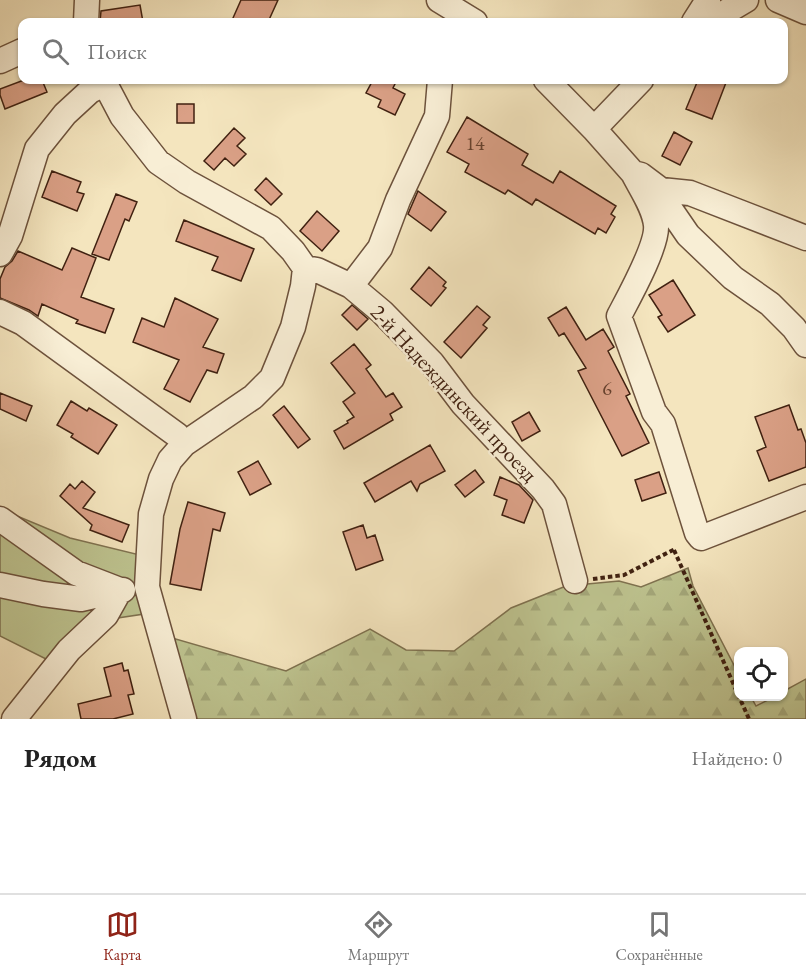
<!DOCTYPE html>
<html lang="ru">
<meta charset="utf-8">
<style>
:root{--surface:#fff;--page:#f6f6f6;--text:#222;--muted:#767676;--line:#e0e0e0;--accent:#8f2418}
body{margin:0;font-family:"EB Garamond",serif;background:var(--page);color:var(--text)}
.controls{position:absolute;right:18px;bottom:18px;display:grid;overflow:hidden;border-radius:12px;box-shadow:0 2px 4px #0004}
.controls button{width:54px;height:54px;display:grid;place-items:center;padding:0;border:0;border-bottom:2px solid var(--line);background:var(--surface);color:var(--text);font:30px sans-serif}
.list{margin:0;padding:0;list-style:none}
h2{display:flex;justify-content:space-between;align-items:center;height:78px;margin:0;padding:0 24px;font-size:26px}
h2 small{font-size:20px;font-weight:400;color:var(--muted)}
.icon{flex:none;width:33px;height:33px;fill:none;stroke:currentColor;stroke-width:2;stroke-linecap:round;stroke-linejoin:round}
.map{position:relative;flex:none;width:806px;height:719px;overflow:hidden}
.search{position:absolute;background:var(--surface);box-shadow:0 2px 4px #0004;left:18px;right:18px;top:18px;height:66px;display:flex;align-items:center;gap:15px;box-sizing:border-box;padding:0 21px;border-radius:12px;color:var(--muted);font-size:22px}
.sheet{height:174px;background:var(--surface)}
nav{display:flex;justify-content:space-around;align-items:center;box-sizing:border-box;height:84px;border-top:2px solid var(--line);background:var(--surface);font-size:16px;color:var(--muted)}
nav a{display:grid;justify-items:center;gap:3px}
nav .on{color:var(--accent)}
.map>svg:first-child{display:block}
</style>
<div class="map">
<svg width="806" height="719" viewBox="0 0 806 719">
<defs>
<pattern id="forest-firs" width="22" height="20" patternUnits="userSpaceOnUse" patternTransform="scale(1.5)"><rect width="22" height="20" fill="#bec490"/><path d="M5 1l3.5 6h-7zM16 11l3.5 6h-7z" fill="#a4a87b"/></pattern>
</defs>
<rect width="100%" height="100%" fill="#f4e5be"/>
<filter id="stains"><feTurbulence type="fractalNoise" baseFrequency=".00333" numOctaves="4"/><feColorMatrix values="0 0 0 0 .2 0 0 0 0 .09 0 0 0 0 .02 0 0 0 .5 -.17"/></filter>
<radialGradient id="worn" r=".72"><stop offset=".6" stop-color="#630" stop-opacity="0"/><stop offset="1" stop-color="#630" stop-opacity=".3"/></radialGradient>
<path fill="#bec490" stroke="#7f7250" stroke-width="1.5" d="M0 509 70 538 140 555 144 614 111 619 62 667 0 636Z"/>
<path fill="url(#forest-firs)" stroke="#7f7250" stroke-width="1.5" d="M688 568 693 586 738 673V696L751 697 756 706 774 697 784 696V691L806 679V719H198L188 714 169 637 286 671 370 629 406 650 454 651 511 608 566 586 619 581 641 587Z"/>
<path fill="#daa086" stroke="#402111" stroke-width="1.5" d="M241 0H278L268 22H244L233 18Z
M140 5 143 22H100L101 11Z
M24 80H42L47 92 5 109 0 95V89Z
M373 80H397L393 88 405 94 395 115 378 107 381 100 366 93Z
M698 80H727L712 119 686 109Z
M177 104H194V123H177Z
M467 117 528 154 522 165 553 183 560 171 616 206 611 214 615 217 606 233 598 228 595 234 536 199 532 205 508 190 505 194 465 172 469 164 447 152Z
M234 128 245 138 237 146 246 154 234 166 225 158 214 170 204 161Z
M674 132 692 142 680 165 662 156Z
M52 171 81 182 77 192 84 194 77 211 42 197Z
M266 178 282 194 271 205 255 190Z
M418 191 446 212 431 231 408 214Z
M116 194 137 202 129 221 125 219 109 260 92 254Z
M317 211 339 231 322 251 300 231Z
M184 220 254 249 241 281 212 270 218 257 176 241Z
M72 248 96 258 81 297 114 309 105 333 76 323 78 320 42 304 38 316 29 310 0 298V279L5 267 12 261 18 251 62 270Z
M429 267 446 282 443 286 446 288 431 306 411 289Z
M673 280 695 315 668 332 658 317 662 315 649 295Z
M175 298 218 319 203 347 224 354 217 373 207 370 190 402 164 389 179 360 133 342 142 318 164 327Z
M352 305 368 319 357 330 342 315Z
M477 306 490 317 483 325 487 328 461 358 444 342Z
M566 307 586 340 603 329 614 347 608 351 630 394 626 396 649 443 622 456 578 371 586 368 564 333 559 336 548 318Z
M354 344 371 365 366 369 386 397 393 393 402 407 390 414 393 420 344 449 334 431 348 423 347 421 354 417 343 402 355 393 331 363Z
M0 393 32 406 26 421 0 409Z
M71 401 87 411 89 408 117 425 98 454 71 437 73 434 57 425Z
M789 405 798 430 801 429 806 443V467L769 481 757 451 766 447 755 417Z
M284 406 310 439 298 448 273 415Z
M529 412 540 431 522 441 512 422Z
M430 445 445 471 420 484 417 491 411 481 375 502 364 483Z
M258 461 271 484 250 495 238 472Z
M475 470 484 482 465 497 455 485Z
M659 472 666 493 642 501 635 480Z
M500 477 519 485 533 500 524 523 502 515 507 500 494 495Z
M82 481 95 492 83 508 129 525 122 542 90 530 92 525 60 496 70 484 75 489Z
M188 502 225 513 220 531 213 529 201 590 170 584 180 529Z
M363 525 367 538 375 535 383 560 356 570 343 532Z
M122 663 124 671 128 670 134 694 128 695 133 714 113 719H81L78 704 111 696 104 668Z"/>
<g fill="none" stroke-linecap="round" stroke-linejoin="round">
<g stroke="#6d523c" stroke-width="27">
<path id="minor" d="M439 0 475 22
M778 0 806 12
M86 22 87 0
M694 22 708 0
M709 22 746 0
M0 61 22 51
M103 80 122 116 158 162 187 182 271 228 293 251 305 268 317 270 351 286 382 312 432 363 463 404 543 489 554 504 575 581
M546 80 594 129 633 173 641 175 661 190 666 203 688 235 733 278 770 304 794 328 806 345
M594 129 641 80
M633 173C641 189 654 207 656 225 658 245 629 297 619 316L654 412 663 424 697 533 701 538 806 497
M661 190 690 193 806 238
M0 254 10 236 37 149 65 114 90 91 104 84
M351 286 380 248 398 200 437 116 440 80
M0 312 23 323 177 435 184 444
M0 519 76 573 120 590H123
M0 585 43 594 81 599 120 590 106 615 69 650 14 719
M184 719 147 587 151 514 161 479 170 460 184 444 253 397 272 378 293 327 303 286 305 268"/>
</g>
<path stroke="#402111" stroke-width="4" stroke-dasharray="4.5 3" stroke-linecap="butt" d="M674 550 749 719
M593 579 624 575 675 549"/>
<use href="#minor" stroke="#f8eed5" stroke-width="24"/>
</g>
<g text-anchor="middle" dominant-baseline="central" stroke-width="5" stroke-linejoin="round" paint-order="stroke">
<g font-size="20" fill="#66412e">
<text x="475" y="143">14</text>
<text x="607" y="388">6</text>
</g>
<g font-size="22" fill="#402111" stroke="#f8eed5">
<text transform="translate(454 393) rotate(47)">2-й Надеждинский проезд</text>
</g>
</g>
<rect width="100%" height="100%" filter="url(#stains)"/>
<rect width="100%" height="100%" fill="url(#worn)"/>
</svg>
<div class="controls">
<button><svg class="icon" aria-label="locate" viewBox="0 0 24 24"><circle cx="12" cy="12" r="6"/><path d="M12 2v4M12 18v4M2 12h4M18 12h4"/></svg></button>
</div>
<div class="search"><svg class="icon" aria-label="search" viewBox="0 0 24 24"><circle cx="10" cy="10" r="6"/><path d="M15 15l6 6"/></svg>Поиск</div>
</div>
<section class="sheet">
<h2>Рядом<small>Найдено: 0</small></h2>
<ul class="list">
</ul>
</section>
<nav>
<a class="on"><svg class="icon" aria-label="map" viewBox="0 0 24 24"><path d="M3 6l6-2 6 2 6-2v14l-6 2-6-2-6 2zM9 4v14M15 6v14"/></svg>Карта</a>
<a><svg class="icon" aria-label="directions" viewBox="0 0 24 24"><path d="M12 3l9 9-9 9-9-9zM9 14v-3h6M13 9l2 2-2 2"/></svg>Маршрут</a>
<a><svg class="icon" aria-label="saved" viewBox="0 0 24 24"><path d="M7 4h10v16l-5-4-5 4z"/></svg>Сохранённые</a>
</nav>
